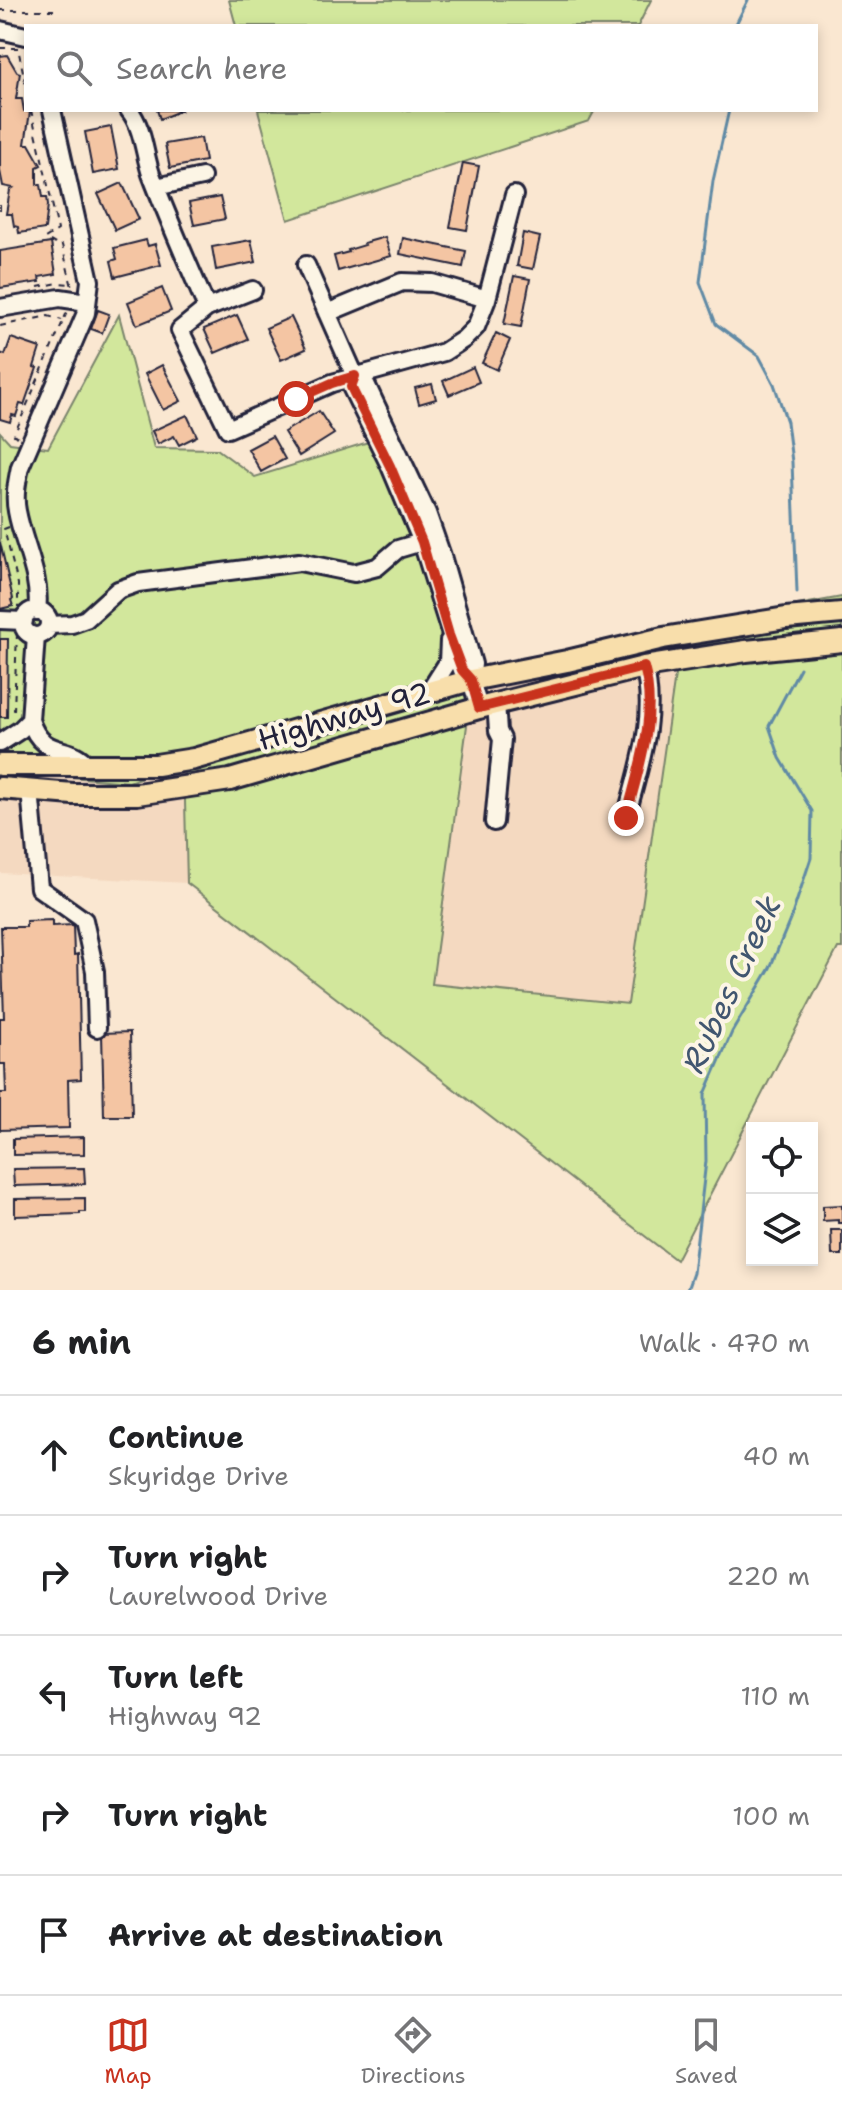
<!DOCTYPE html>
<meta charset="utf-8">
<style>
:root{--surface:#fff;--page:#f6f6f6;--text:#202124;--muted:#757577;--line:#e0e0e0;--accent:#c8321e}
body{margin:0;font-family:"Shantell Sans",sans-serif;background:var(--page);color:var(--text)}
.controls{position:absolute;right:24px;bottom:24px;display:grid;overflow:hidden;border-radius:0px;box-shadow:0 4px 12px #0003}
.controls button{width:72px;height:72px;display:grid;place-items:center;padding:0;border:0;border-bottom:2px solid var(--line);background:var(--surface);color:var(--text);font:40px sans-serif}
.stop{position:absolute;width:24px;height:24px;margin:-18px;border:6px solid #c8321e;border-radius:50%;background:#fff}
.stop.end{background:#c8321e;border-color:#fff;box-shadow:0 2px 8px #0008}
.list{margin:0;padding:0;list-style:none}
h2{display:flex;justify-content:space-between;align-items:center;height:104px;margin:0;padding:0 32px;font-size:34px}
h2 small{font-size:26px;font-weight:400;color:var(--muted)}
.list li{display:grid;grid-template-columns:52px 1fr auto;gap:24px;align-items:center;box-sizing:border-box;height:120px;padding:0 32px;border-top:2px solid var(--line)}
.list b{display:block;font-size:30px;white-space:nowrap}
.list p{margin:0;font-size:26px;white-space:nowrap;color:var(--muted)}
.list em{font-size:26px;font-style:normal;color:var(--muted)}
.icon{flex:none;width:44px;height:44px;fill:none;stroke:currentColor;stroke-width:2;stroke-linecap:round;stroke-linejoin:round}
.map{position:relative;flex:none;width:842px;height:1290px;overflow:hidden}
.search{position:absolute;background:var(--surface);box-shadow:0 4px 12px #0003;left:24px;right:24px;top:24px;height:88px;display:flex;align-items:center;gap:20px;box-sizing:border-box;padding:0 28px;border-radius:0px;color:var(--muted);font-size:30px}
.sheet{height:704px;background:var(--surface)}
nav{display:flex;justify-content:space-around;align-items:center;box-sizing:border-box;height:112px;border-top:2px solid var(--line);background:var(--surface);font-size:22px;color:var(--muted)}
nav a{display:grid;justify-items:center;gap:4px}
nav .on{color:var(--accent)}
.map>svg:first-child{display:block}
</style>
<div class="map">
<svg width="842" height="1290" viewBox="0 0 842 1290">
<rect width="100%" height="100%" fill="#fae7d1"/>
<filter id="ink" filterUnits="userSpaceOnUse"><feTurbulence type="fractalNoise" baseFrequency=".0125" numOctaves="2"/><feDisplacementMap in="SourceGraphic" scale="16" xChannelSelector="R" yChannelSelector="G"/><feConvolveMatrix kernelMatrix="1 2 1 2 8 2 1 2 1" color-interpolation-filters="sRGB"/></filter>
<g filter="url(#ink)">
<path fill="#f4d9c0" d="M682 626 628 1004 432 984 473 681Z
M184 761 187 883 0 873V771L129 782Z"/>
<path fill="#d2e79c" stroke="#7a846c" stroke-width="2" d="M229 0H651L638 26H236Z
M258 110H595L589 121 288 220Z
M119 315 154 448 217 449 255 477 391 435 473 681 432 984 628 1004 682 626 842 597V948H838L676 1260 187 883 184 761 129 782 0 771V432L10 443 48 448Z"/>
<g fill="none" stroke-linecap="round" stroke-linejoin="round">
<path stroke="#608aa5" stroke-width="3" d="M735 26 748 0
M729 110 713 181 700 282 716 324 759 356 774 384 787 422 792 462 797 592
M687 1290 693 1273 706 1161 705 1094 732 1032 770 968 792 915 811 858 812 811 780 758 769 726 800 668"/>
</g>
<path fill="#f4c5a3" stroke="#22223b" stroke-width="2" d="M7 55 17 72 20 73 16 99H22L24 111 30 112 25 144H29L41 165 37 167V184L41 185 43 197H47L48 205 45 229 19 233 18 227 14 226 12 214H6L10 190 13 188 3 186 0 171V56Z
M157 110H182L160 119Z
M111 127 119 169 93 174 85 132Z
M201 138 205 161 170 168 165 144Z
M463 163 479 166 467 230 450 227Z
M122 183 139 219 115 230 98 194Z
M220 197 225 219 194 225 189 203Z
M523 233 540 237 533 269 517 266Z
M385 237 391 256 338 271 334 256 349 252 348 250 365 245 364 243Z
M403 238 466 251 463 267 400 254Z
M146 240 148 246 155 244 161 265 115 277 111 261 117 259 114 248Z
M251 240 256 262 216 270 212 247Z
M51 243 56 274 39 277 40 282 0 288V251Z
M514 276 530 279 521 327 504 324Z
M162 288 171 311 137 325 128 302Z
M98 310 109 314 102 333 91 329Z
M237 315 248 339 215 353 204 329Z
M291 317 306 349 281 360 266 328Z
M496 333 510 340 497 370 482 363Z
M11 338 40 348 34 367 37 368 24 405 20 404 16 416 12 415 10 422 0 419V353L5 355Z
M162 365 181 401 163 410 145 374Z
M473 367 479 382 449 395 443 381Z
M432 384 436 399 419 404 415 388Z
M319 411 334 434 299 456 284 432Z
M187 415 197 436 179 445 174 436 158 444 152 431Z
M272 436 285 459 261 472 248 449Z
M0 542 13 599 11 600 13 606 0 609Z
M0 639H8L7 717H0Z
M52 920V926L73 925 74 955 78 954 81 1079 68 1080 69 1128 0 1130V1093H6L5 1064H0V1018H4L1 927H26V921Z
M130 1032 132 1116H104L102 1033Z
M84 1137V1154L13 1155V1139Z
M84 1168 85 1184 14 1186 13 1169Z
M85 1198V1212H80V1214L15 1216V1199Z
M842 1205V1223H838V1220L823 1221V1206Z
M831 1230H842V1255H832Z"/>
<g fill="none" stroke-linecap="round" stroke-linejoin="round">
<g stroke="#22223b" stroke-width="22">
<path id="minor" d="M0 30 26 36
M129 110C143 127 144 153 151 174 168 219 188 264 207 308
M156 187 202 177
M306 265 355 376 365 382 427 513 442 556 473 664 471 680 479 708
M253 290 207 308 180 330 228 429 332 383 444 352 464 339 476 327 487 299 514 195
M0 308 60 298 87 302
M327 313 402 282 432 283 487 299
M355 376 351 387 390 466 422 542 462 670 471 680
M23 623a13 13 0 1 1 26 0a13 13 0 1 1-26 0Z
M37 611C42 577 23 545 17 511 14 496 17 482 20 467L86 313 90 281 52 110
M0 620 24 621
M49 625 72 624 86 619 118 590 138 583 299 562 354 573 377 567 398 549 435 538
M429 692 448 662 449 641
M30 720 36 636
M0 743 20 730 30 720C43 760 69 742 87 765
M30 790 39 888 84 920 95 971 97 1028
M626 818C638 769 658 717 644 667
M494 822 502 739 498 731 496 703"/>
</g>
<g stroke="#22223b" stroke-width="26">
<path id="major" d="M0 765H156L194 759 471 680 567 661 663 638 786 618 842 613
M0 788 73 794H137L230 780 479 708 644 667 746 651 842 641"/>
</g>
<path stroke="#22223b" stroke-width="2" stroke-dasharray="6 6" stroke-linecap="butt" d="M0 10H57
M0 48H18L26 86
M31 110 58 230 45 238 57 245H62L72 287
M0 205V212
M38 287 58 283 71 284
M0 326 48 316 62 320
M18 437 14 435 67 312
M9 527 4 529 18 584V607
M17 633 14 710H19"/>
<use href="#minor" stroke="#fcf5e5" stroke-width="16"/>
<use href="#major" stroke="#f8deab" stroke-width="20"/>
</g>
</g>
<g fill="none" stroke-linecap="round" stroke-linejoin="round" filter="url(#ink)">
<path stroke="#c8321e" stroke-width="10" d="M296 399 332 383 355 376 351 387 390 466 422 542 449 635 462 670 471 680 479 708 644 667C658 717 638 769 626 818"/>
</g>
<g text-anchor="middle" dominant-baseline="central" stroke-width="8" stroke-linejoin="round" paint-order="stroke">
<g font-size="30" fill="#22223b" stroke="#fcf5e5">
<text transform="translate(344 716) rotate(-16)">Highway 92</text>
</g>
<g font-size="32" font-style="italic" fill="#415670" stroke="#fcf5e5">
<text transform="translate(731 984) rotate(-65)">Rubes Creek</text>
</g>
</g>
</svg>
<div class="controls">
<button><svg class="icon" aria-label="locate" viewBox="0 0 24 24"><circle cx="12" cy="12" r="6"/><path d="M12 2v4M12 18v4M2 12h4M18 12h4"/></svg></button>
<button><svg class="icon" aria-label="layers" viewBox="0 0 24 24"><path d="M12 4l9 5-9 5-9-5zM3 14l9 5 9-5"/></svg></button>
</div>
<div class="stop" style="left:296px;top:399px"></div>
<div class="stop end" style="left:626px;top:818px"></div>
<div class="search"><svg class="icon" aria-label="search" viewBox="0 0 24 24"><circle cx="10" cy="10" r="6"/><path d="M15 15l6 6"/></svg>Search here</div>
</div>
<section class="sheet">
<h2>6 min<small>Walk · 470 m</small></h2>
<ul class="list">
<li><svg class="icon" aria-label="ahead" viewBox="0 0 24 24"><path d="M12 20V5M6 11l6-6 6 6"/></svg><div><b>Continue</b><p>Skyridge Drive</p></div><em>40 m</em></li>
<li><svg class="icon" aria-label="right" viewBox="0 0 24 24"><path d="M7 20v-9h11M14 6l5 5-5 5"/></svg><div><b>Turn right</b><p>Laurelwood Drive</p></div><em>220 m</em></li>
<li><svg class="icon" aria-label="left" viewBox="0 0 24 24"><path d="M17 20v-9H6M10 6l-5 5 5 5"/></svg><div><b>Turn left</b><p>Highway 92</p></div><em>110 m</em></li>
<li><svg class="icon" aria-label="right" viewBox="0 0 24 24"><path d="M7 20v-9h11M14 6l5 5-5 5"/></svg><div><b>Turn right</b></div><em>100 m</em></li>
<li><svg class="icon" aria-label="arrive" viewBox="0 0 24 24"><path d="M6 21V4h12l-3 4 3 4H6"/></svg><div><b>Arrive at destination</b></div></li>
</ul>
</section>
<nav>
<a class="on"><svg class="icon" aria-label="map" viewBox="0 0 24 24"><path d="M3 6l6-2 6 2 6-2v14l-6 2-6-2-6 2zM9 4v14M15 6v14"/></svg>Map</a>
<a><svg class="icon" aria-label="directions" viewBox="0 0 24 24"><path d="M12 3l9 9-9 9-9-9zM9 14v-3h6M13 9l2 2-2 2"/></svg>Directions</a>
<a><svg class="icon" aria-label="saved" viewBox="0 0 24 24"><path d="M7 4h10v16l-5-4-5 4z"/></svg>Saved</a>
</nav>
